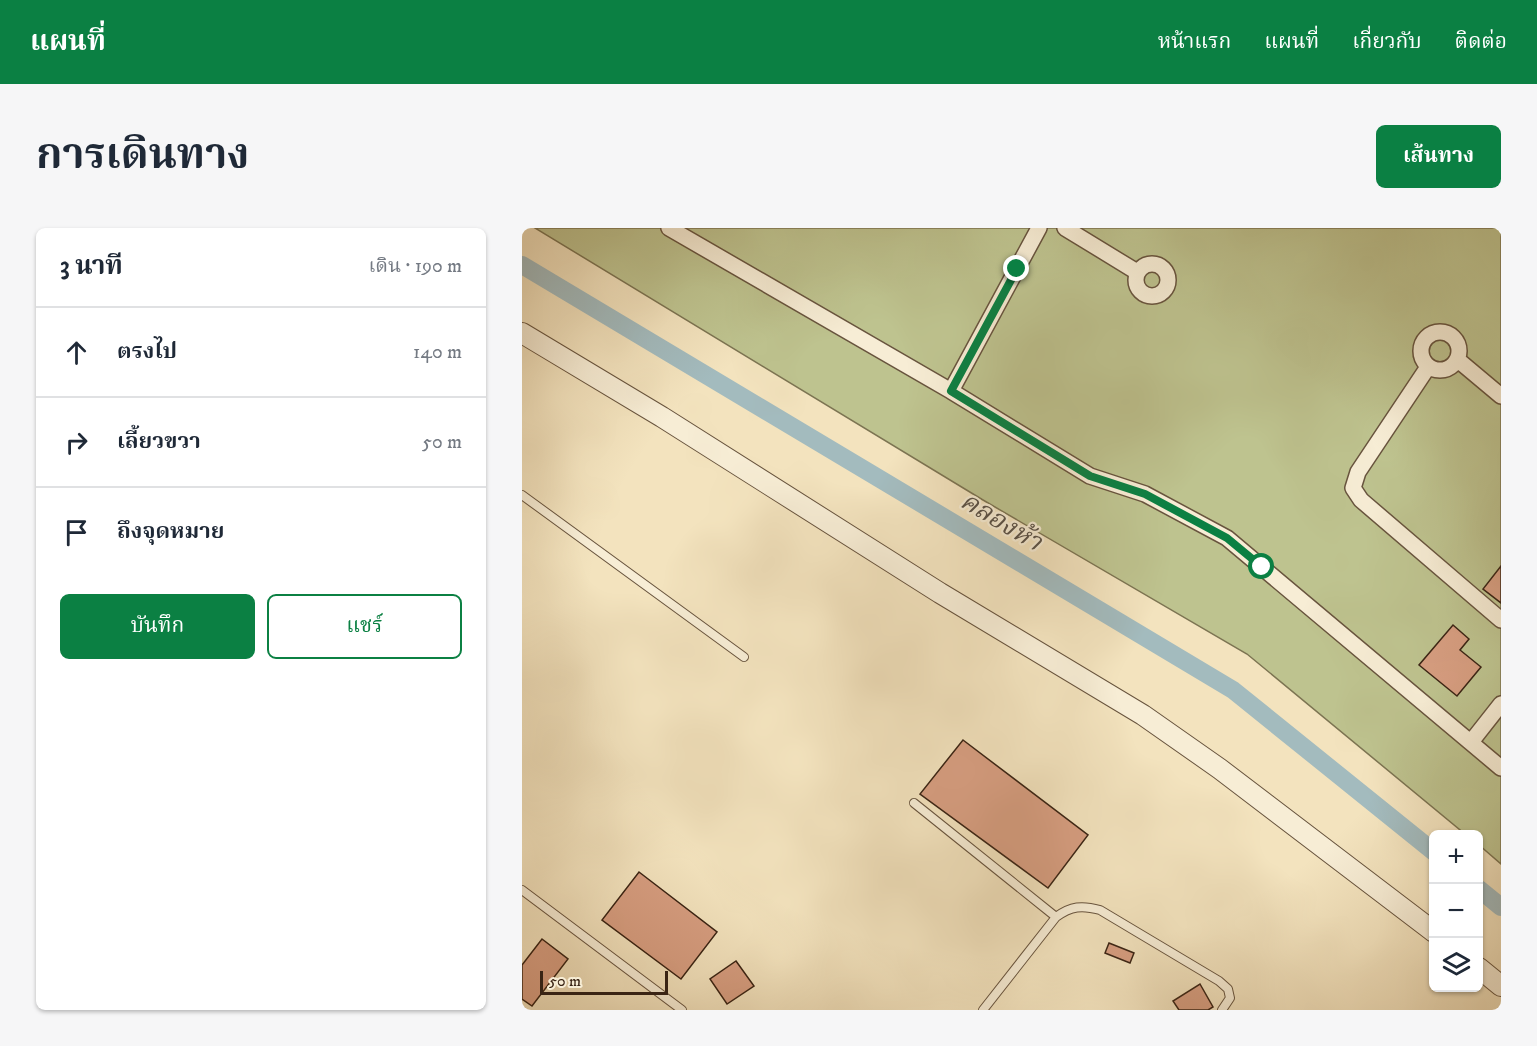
<!DOCTYPE html>
<html lang="th">
<meta charset="utf-8">
<style>
:root{--surface:#fff;--page:#f6f6f7;--text:#1f2937;--muted:#747a83;--line:#e0e1e3;--accent:#0b8043}
body{margin:0;font-family:"IM FELL DW Pica","Noto Serif Thai",serif;background:var(--page);color:var(--text)}
.controls{position:absolute;right:18px;bottom:18px;display:grid;overflow:hidden;border-radius:9px;box-shadow:0 2px 4px #0004}
.controls button{width:54px;height:54px;display:grid;place-items:center;padding:0;border:0;border-bottom:2px solid var(--line);background:var(--surface);color:var(--text);font:30px sans-serif}
.scale{position:absolute;left:18px;bottom:15px;width:128px;box-sizing:border-box;padding-left:6px;border:3px solid #3a2414;border-top:0;font-size:16px;line-height:21px;white-space:nowrap;color:#3a2414;-webkit-text-stroke:4px #f7edd5;paint-order:stroke}
.stop{position:absolute;width:18px;height:18px;margin:-14px;border:4px solid #0b8043;border-radius:50%;background:#fff}
.stop.end{background:#0b8043;border-color:#fff;box-shadow:0 2px 6px #0008}
.list{margin:0;padding:0;list-style:none}
h2{display:flex;justify-content:space-between;align-items:center;height:78px;margin:0;padding:0 24px;font-size:26px}
h2 small{font-size:20px;font-weight:400;color:var(--muted)}
.list li{display:grid;grid-template-columns:39px 1fr auto;gap:18px;align-items:center;box-sizing:border-box;height:90px;padding:0 24px;border-top:2px solid var(--line)}
.list b{display:block;font-size:22px;white-space:nowrap}
.list em{font-size:20px;font-style:normal;color:var(--muted)}
.actions{display:flex;gap:12px;padding:18px 24px}
.actions a{flex:1;padding:14px 0;border:2px solid var(--accent);border-radius:9px;text-align:center;font-size:21px;color:var(--accent)}
.actions .main{background:var(--accent);color:#fff}
.icon{flex:none;width:33px;height:33px;fill:none;stroke:currentColor;stroke-width:2;stroke-linecap:round;stroke-linejoin:round}
.map{position:relative;flex:none;width:979px;height:782px;overflow:hidden;border-radius:9px}
header{display:flex;align-items:center;gap:36px;box-sizing:border-box;height:84px;padding:0 30px;background:var(--accent);color:#fff}
header strong{font-size:28px}
nav{display:flex;gap:33px;margin-inline-start:auto;font-size:21px}
.intro{display:flex;align-items:center;justify-content:space-between;box-sizing:border-box;height:144px;padding:0 36px}
h1{margin:0;font-size:42px}
.button{padding:15px 27px;border-radius:9px;background:var(--accent);color:#fff;font-size:21px;font-weight:700}
main{display:flex;gap:36px;padding:0 36px}
aside{flex:1;background:var(--surface);border-radius:9px;box-shadow:0 2px 4px #0004}
.map>svg:first-child{display:block}
</style>
<header>
<strong>แผนที่</strong>
<nav><a>หน้าแรก</a><a>แผนที่</a><a>เกี่ยวกับ</a><a>ติดต่อ</a></nav>
</header>
<div class="intro"><h1>การเดินทาง</h1><a class="button">เส้นทาง</a></div>
<main>
<aside>
<h2>3 นาที<small>เดิน · 190 m</small></h2>
<ul class="list">
<li><svg class="icon" aria-label="ahead" viewBox="0 0 24 24"><path d="M12 20V5M6 11l6-6 6 6"/></svg><div><b>ตรงไป</b></div><em>140 m</em></li>
<li><svg class="icon" aria-label="right" viewBox="0 0 24 24"><path d="M7 20v-9h11M14 6l5 5-5 5"/></svg><div><b>เลี้ยวขวา</b></div><em>50 m</em></li>
<li><svg class="icon" aria-label="arrive" viewBox="0 0 24 24"><path d="M6 21V4h12l-3 4 3 4H6"/></svg><div><b>ถึงจุดหมาย</b></div></li>
</ul>
<div class="actions"><a class="main">บันทึก</a><a>แชร์</a></div>
</aside>
<div class="map">
<svg width="979" height="782" viewBox="0 0 979 782">
<rect width="100%" height="100%" fill="#f3e3be"/>
<filter id="stains"><feTurbulence type="fractalNoise" baseFrequency=".00333" numOctaves="4"/><feColorMatrix values="0 0 0 0 .2 0 0 0 0 .09 0 0 0 0 .02 0 0 0 .5 -.17"/></filter>
<radialGradient id="worn" r=".72"><stop offset=".6" stop-color="#630" stop-opacity="0"/><stop offset="1" stop-color="#630" stop-opacity=".3"/></radialGradient>
<path fill="#bec38f" stroke="#7c7452" stroke-width="1.5" d="M13 0H979V636L957 617V606H943L725 426 461 272Z"/>
<g fill="none" stroke-linecap="round" stroke-linejoin="round">
<path stroke="#a3bbbe" stroke-width="18" d="M0 37 711 462 912 624
M957 661 979 679"/>
</g>
<path fill="#d79e81" stroke="#3a2414" stroke-width="1.5" d="M979 338V375L961 361Z
M931 397 947 411 938 422 959 439 935 468 897 437Z
M441 512 566 607 526 660 398 566Z
M117 644 195 704 159 751 80 692Z
M20 711 46 731 10 778 0 771V737Z
M587 715 612 725 608 735 583 725Z
M214 733 232 758 205 776 188 751Z
M678 756 691 779 686 782H657L651 773Z"/>
<g fill="none" stroke-linecap="round" stroke-linejoin="round">
<g stroke="#68543e" stroke-width="10">
<path id="service" d="M0 267 222 429
M392 575 534 689
M0 662 160 782
M461 782 534 689C549 678 560 677 578 682L697 753 706 761 708 770 700 782"/>
</g>
<g stroke="#68543e" stroke-width="18">
<path id="minor" d="M147 0 429 163 568 248 623 266 705 310 979 540
M543 0 615 44
M614 52a16 16 0 1 1 32 0a16 16 0 1 1-32 0Z
M899 123a19 19 0 1 1 38 0a19 19 0 1 1-38 0Z
M936 132 979 168
M906 139 836 244 831 260 839 272 979 392
M429 163 517 0
M949 514 979 476"/>
</g>
<g stroke="#68543e" stroke-width="22">
<path id="tertiary" d="M0 105 140 189 418 365 621 487 698 541 912 704
M957 740 979 758"/>
</g>
<use href="#service" stroke="#f7edd5" stroke-width="8"/>
<use href="#minor" stroke="#f7edd5" stroke-width="15"/>
<use href="#tertiary" stroke="#f7edd5" stroke-width="20"/>
</g>
<g fill="none" stroke-linecap="round" stroke-linejoin="round">
<path stroke="#0b8043" stroke-width="8" d="M495 41 429 163 568 248 623 266 705 310 740 339"/>
</g>
<g text-anchor="middle" dominant-baseline="central" stroke-width="4.5" stroke-linejoin="round" paint-order="stroke">
<g font-size="26" font-style="italic" fill="#5a5147" stroke="#f7edd5">
<text transform="translate(479 294) rotate(31)">คลองห้า</text>
</g>
</g>
<rect width="100%" height="100%" filter="url(#stains)"/>
<rect width="100%" height="100%" fill="url(#worn)"/>
</svg>
<div class="controls">
<button>+</button>
<button>−</button>
<button><svg class="icon" aria-label="layers" viewBox="0 0 24 24"><path d="M12 4l9 5-9 5-9-5zM3 14l9 5 9-5"/></svg></button>
</div>
<div class="scale">50 m</div>
<div class="stop" style="left:740px;top:339px"></div>
<div class="stop end" style="left:495px;top:41px"></div>
</div>
</main>
